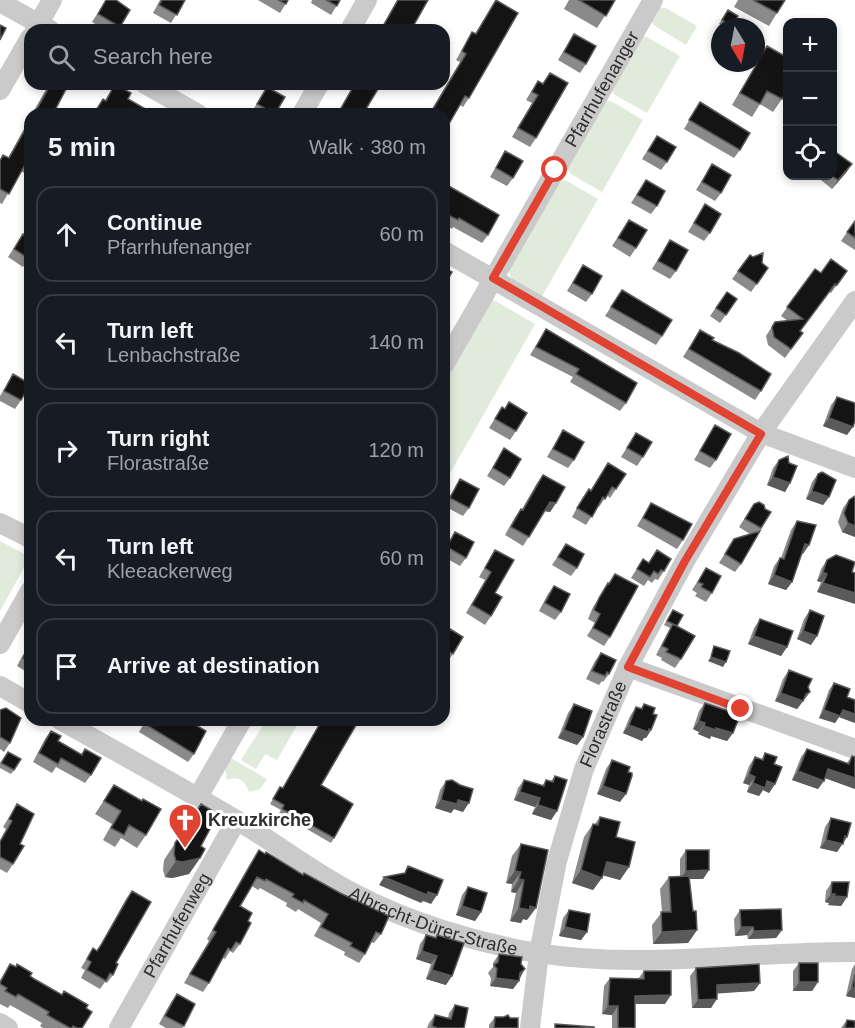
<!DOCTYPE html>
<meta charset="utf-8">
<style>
:root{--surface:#171b24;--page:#20242c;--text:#f1f3f6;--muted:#9ea1a6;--line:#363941}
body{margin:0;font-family:Arial,sans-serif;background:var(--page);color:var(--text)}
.controls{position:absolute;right:18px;top:18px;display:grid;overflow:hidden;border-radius:12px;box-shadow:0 3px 9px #0003}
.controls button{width:54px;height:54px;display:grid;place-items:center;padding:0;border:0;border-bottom:2px solid var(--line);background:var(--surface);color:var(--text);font:30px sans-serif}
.compass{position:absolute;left:711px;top:18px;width:54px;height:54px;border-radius:50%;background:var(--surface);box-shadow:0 3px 9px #0003;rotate:170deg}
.stop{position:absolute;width:18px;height:18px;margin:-14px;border:4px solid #e14332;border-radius:50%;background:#fff}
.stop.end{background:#e14332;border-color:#fff;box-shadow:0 2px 6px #0008}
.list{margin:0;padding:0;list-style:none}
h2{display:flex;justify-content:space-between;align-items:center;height:78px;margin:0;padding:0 24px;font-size:26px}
h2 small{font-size:20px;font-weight:400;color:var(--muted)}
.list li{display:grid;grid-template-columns:39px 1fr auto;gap:18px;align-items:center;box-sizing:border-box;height:96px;margin:0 12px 12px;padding:0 12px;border:2px solid var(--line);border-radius:18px}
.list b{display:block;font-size:22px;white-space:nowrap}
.list p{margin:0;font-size:20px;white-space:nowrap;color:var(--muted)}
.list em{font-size:20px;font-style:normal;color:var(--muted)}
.icon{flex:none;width:33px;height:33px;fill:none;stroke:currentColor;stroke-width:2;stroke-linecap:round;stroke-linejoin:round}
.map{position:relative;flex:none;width:855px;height:1028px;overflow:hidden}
.search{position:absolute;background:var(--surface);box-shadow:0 3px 9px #0003;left:24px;top:24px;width:426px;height:66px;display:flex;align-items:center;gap:15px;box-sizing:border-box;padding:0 21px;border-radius:18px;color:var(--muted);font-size:22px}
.panel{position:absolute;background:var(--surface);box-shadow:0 3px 9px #0003;left:24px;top:108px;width:426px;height:618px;border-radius:18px}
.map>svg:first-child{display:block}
</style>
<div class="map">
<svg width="855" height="1028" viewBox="0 0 855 1028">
<rect width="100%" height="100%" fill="#fff"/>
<path fill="#e0ebdb" d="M656 7 666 8 697 26 686 45 655 26 649 20Z
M640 36 647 37 680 56 647 113 615 95 610 88Z
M603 100 613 102 643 120 602 192 571 174 565 166Z
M558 179 567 181 598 199 541 298 512 280 509 272 510 263Z
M492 299 535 324 444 484V383Z
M0 541 30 557 0 611Z
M262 720H300L277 760 265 754 256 769 241 760 265 722Z
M229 757 267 779 260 789 249 792C245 781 239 775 227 780L225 768Z"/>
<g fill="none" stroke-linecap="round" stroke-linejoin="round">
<g stroke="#cacaca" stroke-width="20">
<path d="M0 2 50 30"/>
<path d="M35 30 52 0"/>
<path d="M350 30 367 0"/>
<path d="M145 84 198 114"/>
<path d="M0 90 30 38"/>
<path d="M302 114 319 84"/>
<path d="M444 251 761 433 855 468"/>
<path id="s1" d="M444 365 653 0"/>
<path d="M0 523 30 538"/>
<path d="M0 644 30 591"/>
<path d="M628 667 855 749"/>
<path d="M0 686 30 703"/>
<path id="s2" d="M60 720C125 756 190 792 253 830 286 851 318 875 353 893 408 922 476 943 538 953 643 970 750 951 855 952"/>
<path d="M198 797 242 720"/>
<path d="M0 1023 8 1028"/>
<path id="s3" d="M119 1028 236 821"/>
<path id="s4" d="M530 1028 539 953 557 861 584 769 628 667 685 561 761 433 855 301"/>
</g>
</g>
<path fill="#8a8a8a" d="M106 0 130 10 118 30H105L92 22Z
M160 0H185L171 23 153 13Z
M258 0H288L280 13Z
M312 0H340L331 15 311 3Z
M397 0H428L411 30H380Z
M496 0 469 98 463 107 460 105 444 132V114H429L460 62 456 60 472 32 475 34Z
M569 0H615L597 28 564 9Z
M738 0H785L769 26 734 7Z
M728 10 738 16 731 27H724L719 24Z
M574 34 586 64 580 73 558 60Z
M767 46 782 99 773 112 760 104 752 117 732 105 759 59Z
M550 73 536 138 530 147 512 137 532 103 526 100 532 90 538 81 543 84Z
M49 84H63L53 114H32Z
M115 84 128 99 154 114H93L103 99 105 100Z
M353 84H381L363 114H337L354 84Z
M267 87 275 114H253L251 113Z
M700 102 740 150 734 158 684 129Z
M30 118V175L29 176 21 171 2 204 0 203V160L8 158Z
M657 136 667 162 661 170 642 159Z
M505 151 513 178 507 186 490 177Z
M712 164 721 193 715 201 696 190Z
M852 164 832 189 816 176H832Z
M646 180 657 206 651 214 631 203Z
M447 185 488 235 482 243 453 227 452 229 444 224V190Z
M705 204 710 233 704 241 688 232Z
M629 220 636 248 630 257 612 246Z
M855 221V250L841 241Z
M23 234 30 256 23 267 8 257Z
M670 240 676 271 670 279 652 269Z
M750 255 768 268 751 292 732 279Z
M583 265 592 294 586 302 567 291Z
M815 269 821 273 847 271 831 293 829 292 800 331 803 333 785 358 768 345 766 336 775 322 788 321 781 316Z
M622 290 662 336 656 345 605 316Z
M727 292 737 299 720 323 710 316Z
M546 329 626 403 620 411 570 382 573 377 530 355Z
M700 330 712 340 761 391 755 400 683 357Z
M13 374 21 400 15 409 0 401V396Z
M837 397 847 435 823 426 831 405Z
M509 402 516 431 510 440 489 428 502 407 504 409Z
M715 425 716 460 710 468 694 460Z
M563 430 574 460 568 468 547 457Z
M636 433 643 457 637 466 621 457Z
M504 448 510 478 504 486 487 476Z
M779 460 790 483 785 492 767 485 773 468Z
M608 463 616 489 610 498 607 495 599 507 598 506 586 525 572 517 583 497 589 489 591 490Z
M818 474 829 497 823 505 806 499 812 482Z
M543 475 556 503 550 512 545 511 523 546 505 535 515 517 521 509H522L537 483Z
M460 479 469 508 463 516 444 506Z
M849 500 855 537 842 532 838 522 843 508Z
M651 503 683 540 677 549 637 526Z
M754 504 771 512 741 564 735 572 719 563 734 539 750 534 739 527Z
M797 521 809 545 802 554 792 582 786 590 768 584 774 566 780 558H781L791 530Z
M455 532 466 558 460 566 444 557V550Z
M566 544 577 568 571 576 552 565Z
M495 550V593L491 616 485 625 466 613 485 580 479 577Z
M657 550 664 571 658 580 655 579 652 583 648 580 644 586 631 578 643 559 648 563Z
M827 560 855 562 817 592 821 582 817 581 821 569Z
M706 568 712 593 706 602 695 596 697 593 692 590Z
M615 574 610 637 604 646 587 636 595 623 588 619 593 607Z
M554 586 561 612 555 620 539 611 548 594Z
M673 610 677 626 681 659 675 668 661 660 662 658 656 655 670 628 664 625Z
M810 610 811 645 797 639 804 619Z
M760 619 787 647 781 656 748 644 754 628Z
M450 629 453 654 447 662 444 660V634L446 635Z
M30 642V674L17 666Z
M601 653 609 674 603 682 602 681 599 685 586 679 595 661Z
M789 670 808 687 810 692 797 709 775 701 783 679Z
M834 683 847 697 855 700V723L839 717 835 723 819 718 829 690Z
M705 703 733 733 727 741 711 736 710 739 698 734 699 732 693 729 699 711Z
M574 704 583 737 577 745 558 738 568 713Z
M644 704 653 714 651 730 646 738H644L642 741 623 733 630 716 636 707 640 709Z
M0 710 10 743 4 752 0 749Z
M146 720H187L194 754 188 762 139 732Z
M322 720H359L321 785 334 838 331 843 279 813 281 810 270 804 280 787 283 788Z
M51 731 58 741 81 754 85 749 91 775 85 783 56 767 52 773 33 762 45 739Z
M807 749 847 763 852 756 855 789 825 778 818 789 792 780 801 757Z
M8 752 14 770 11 774 0 768V764Z
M765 753 774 764 775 784 769 793 763 790 759 796 747 792 749 785 743 783 749 766 755 757 761 760Z
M612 760 628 772 620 802 597 794 606 769Z
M555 776 557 811 551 820 532 814 535 807 514 800 518 788 524 780 542 786 546 780 551 781Z
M446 781 463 812 454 809 451 813 435 808 440 790Z
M114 785 146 835 137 848 121 838 115 847 103 840 112 824 95 814Z
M17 804 20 844 13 864 7 873 0 869V840L6 829 3 827Z
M201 804V846L200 858 189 874 172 878 165 877 163 870 164 860Z
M600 817 616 837 629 867 620 880 603 875 593 890 572 883 584 837 593 824H595Z
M831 818 847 837 837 852 820 848 825 827Z
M521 844 527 920 523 919 521 923 510 921 516 893 511 892 512 884 506 883 512 856Z
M259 850 381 934 374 943 371 942 365 954 359 963 344 955 345 952 314 936 321 923 298 909 296 912 286 906 287 903 260 888 258 890 252 886 240 906 248 921 240 944 233 953 230 951 225 959 223 958 209 983 203 992 184 983 209 941 207 939 253 859Z
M686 850 709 870 703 879H689L693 911 697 930 688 943 653 944 652 925 662 912 660 889 669 877 680 876V859Z
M832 882 847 897 841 906 828 905 829 903 825 902 826 891Z
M468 887 481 912 475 921 456 915 462 895Z
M132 891 113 975 107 983 105 982 100 989 81 978 85 970 81 968 93 948 97 951 126 899Z
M569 910 587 932 581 940 559 936 563 918Z
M740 910 782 930 776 938 748 939 747 935 735 936 734 919Z
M426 935 435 938 437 935 446 985 426 979 431 964 416 959 420 944Z
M499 954 519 981 513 989 490 986 491 978 488 973 493 967V963Z
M799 963 818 982 812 991H793V971Z
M10 964 30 976 36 980 86 1008 82 1028H43L40 1026 42 1023 10 1005 8 1008 0 1004V980Z
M855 964V998L846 996 852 969Z
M696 968 760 983 754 991 717 993 711 1008H692L690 976Z
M644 971 665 1004H635V1028H612V1015L602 1014 604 986 610 978 638 979Z
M177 994 184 1026 182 1028H166L159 1024 171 1002Z
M455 1005 464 1028H427L429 1023 435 1015 448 1018 449 1013Z
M495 1017 518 1028H489V1025Z
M847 1020 855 1028H841Z"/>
<path fill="#5a5a5a" d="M852 164 846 173 832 189 838 180Z
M829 418 853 427 847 435 823 426Z
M773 477 790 483 785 492 767 485Z
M812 491 829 497 823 505 806 499Z
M550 502 556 503 550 512 544 511Z
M848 523 855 526V537L842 532Z
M805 544 809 545 803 554 799 553Z
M823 572 827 574 821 582 817 581Z
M774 575 792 582 786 590 768 584Z
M823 583 855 593V604L817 592Z
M803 631 817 636 811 645 797 639Z
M754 636 787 647 781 656 748 644Z
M711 657 726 662 723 667 708 661Z
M810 692 797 709 775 701 781 693 806 694Z
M824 710H843L855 714V723L839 717 835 723 819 718Z
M699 721 705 723 699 732 693 729Z
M629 725 651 730 646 738H644L642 741 623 733Z
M704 726 716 728 733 733 727 741 711 736 710 739 698 734Z
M564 730 583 737 577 745 558 738Z
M828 769 855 778V789L822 777Z
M798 771 824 781 818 789 792 780Z
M749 774 755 777 749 785 743 783Z
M767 781 775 784 769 793 763 790 759 796 747 792 753 783Z
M603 786 626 794 620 802 597 794Z
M520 792 540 798 535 807 514 800Z
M441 800H458L469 803 463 812 454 809 451 813 435 808Z
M538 805 557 811 551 820 532 814Z
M845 836 847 837 837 852 820 848 826 840Z
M200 858 189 874 172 878 165 877 176 861Z
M607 862 629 867 620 880 598 874Z
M581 870 602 878 593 890 572 883Z
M709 870 703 879H680L686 871Z
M515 871 521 872 512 884 506 883Z
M384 877 428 892 437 895 431 904 423 901 421 903 379 885Z
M519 879 524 880 516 893 511 892Z
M831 894H835L829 903 825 902Z
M834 896 847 897 841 906 828 905Z
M462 906 481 912 475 921 456 915Z
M530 906 536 908 527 920 523 919 521 923 510 921 519 908Z
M565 927 587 932 581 940 559 936Z
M741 927H753L747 935 735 936Z
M697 930 688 943 653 944 662 932Z
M782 930 776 938 748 939 754 931Z
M422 951 437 956 431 964 416 959Z
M525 969 520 978 519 981 513 989 490 986 496 978 520 973Z
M432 970 452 976 446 985 426 979Z
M799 982H818L812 991H793Z
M760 983 754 991 711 994 717 985Z
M852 987 855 988V998L846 996Z
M671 995 665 1004H629L635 996Z
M717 999 711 1008H692L698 1000Z
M608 1006H618L612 1015 602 1014Z"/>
<path fill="#141414" stroke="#5a5a5a" stroke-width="1.5" d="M106 0H116L130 10 120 27 98 14Z
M162 0H185L177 15 159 5Z
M278 0H288L286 4Z
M326 0H340L337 6Z
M398 0H428L411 30H381Z
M496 0 518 13 469 98 465 96 446 129 444 128V114H430L466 54 462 51 472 32 476 34Z
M579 0H615L606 16Z
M753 0H785L777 13Z
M728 10 738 16 732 26 722 20Z
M0 25 6 28 0 40Z
M574 34 596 46 586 64 564 52Z
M767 46 788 58V89L782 99 767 91 760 104 740 93Z
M550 73 568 83 536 138 518 128 538 95 532 92 538 81 543 84Z
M51 84H63L62 87 66 89 53 114H34Z
M115 84 131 93 128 99 154 114H98L95 112 103 99 106 101Z
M355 84H381L363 114H346L340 110Z
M267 87 285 97 275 114 257 104Z
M700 102 750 133 740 150 689 120Z
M30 121V163L27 161 9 194 0 189V161L3 155 9 158Z
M657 136 676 147 667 162 648 151Z
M505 151 523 161 513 178 496 168Z
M834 151 852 164 838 180 832 176V153Z
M712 164 731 175 721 193 702 182Z
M646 180 665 191 657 206 637 195Z
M447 185 499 215 488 235 459 218 458 220 444 213V191Z
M705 204 721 214 710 233 694 223Z
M629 220 647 230 636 248 618 238Z
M855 221V238L847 232Z
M23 234 30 238V256L28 258 14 249Z
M670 240 688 250 676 271 658 261Z
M763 253 762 263 768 268 757 284 738 271 750 255 753 257Z
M831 259 847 271 837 285 835 284 800 331 803 333 791 349 774 337 772 327 775 322 803 319 787 307 815 269 821 273Z
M583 265 602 276 592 294 573 283Z
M444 268 452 272 444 286Z
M622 290 672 320 662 336 611 307Z
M727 292 737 299 726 315 716 308Z
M546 329 637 383 626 403 576 374 579 369 536 347Z
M700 330 714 338 712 340 739 353 771 374 761 391 689 349Z
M13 374 30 384 21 400 4 391Z
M837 397 855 403V421L853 427 829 418Z
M509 402 527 413 516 431 495 419 502 407 505 409Z
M715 425 731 434 716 460 700 451Z
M563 430 584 442 574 460 553 449Z
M636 433 652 442 643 457 627 448Z
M504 448 521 459 510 478 493 468Z
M788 456 789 463 797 466 790 483 773 477 779 460Z
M608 463 626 474 616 489 612 487 605 499 603 497 592 517 577 508 589 489 591 491Z
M822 472 836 480 829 497 812 491 818 474Z
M543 475 565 487 556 503 550 502 529 537 511 527 521 509 523 510Z
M460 479 479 489 469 508 450 498Z
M855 496V526L848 523 844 513 849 500Z
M759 502 764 505 765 509 771 512 761 528 745 519 754 504Z
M651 503 692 524 683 540 643 518Z
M797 521 816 525 809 545 805 544 792 582 774 575 780 558 784 559Z
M760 531 741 564 725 554 734 539Z
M455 532 474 542 466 558 447 547Z
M566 544 584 554 577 568 558 557Z
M495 550 514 560 495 593 502 597 491 616 472 605 491 572 485 568Z
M657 550 671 559 664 571 661 570 658 574 654 571 650 577 637 569 643 559 649 563Z
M836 555 855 562 852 572 855 573V593L823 583 827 574 823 572 827 560Z
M706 568 721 576 712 593 701 587 703 584 698 582Z
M615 574 638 586 610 637 593 628 600 614 594 610 599 598 608 583 609 584Z
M554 586 570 594 561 612 545 603Z
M673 610 683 615 677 626 667 621Z
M810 610 824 616 817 636 803 631Z
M760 619 793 631 787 647 754 636Z
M673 624 695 636 681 659 666 652 668 649 662 646Z
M450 629 463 637 453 654 444 648V634L446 635Z
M30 645V662L23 658Z
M714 646 730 651 726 662 711 657Z
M601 653 616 660 609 674 607 672 605 676 592 671Z
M789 670 812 679 808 687 810 692 806 694 803 701 781 693Z
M834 683 850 689 847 697 855 700V714L843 710 840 716 824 710Z
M705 703 740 715 733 733 716 728V730L704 726 705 723 699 721Z
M574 704 592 711 583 737 564 730Z
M644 704 655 708 653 714 657 715 651 730 649 729 648 732 629 725 636 707 642 709Z
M6 708 21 718 10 743 0 737V710Z
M147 720H187L206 731 194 754 145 724Z
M322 720H359L321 785 353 804 334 838 282 809 284 805 273 799 280 787 283 788Z
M51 731 61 736 58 741 82 755 85 749 101 758 91 775 61 758 58 764 39 753Z
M807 749 849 764 852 756 855 757V778L828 769 824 781 798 771Z
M8 752 21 759 14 770 1 763Z
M765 753 777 757 774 764 782 767 775 784 767 781 765 788 753 783 755 777 749 774 755 757 763 760Z
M612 760 630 767 628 772 632 773V776L626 794 603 786Z
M555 776 567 780 557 811 538 805 540 798 520 792 524 780 544 786 546 780 553 782Z
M452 780 460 785 473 789 469 803 458 800 457 804 441 800 446 781Z
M114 785 142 801 143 799 161 809 146 835 129 825 124 835 111 828 121 811 104 801Z
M17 804 34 814 20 844 24 846 13 864 0 857V842L12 821 9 819Z
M201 804 218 814 201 846 205 849 200 858 183 862 176 861 174 854 175 843Z
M600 817 620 822 616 837 635 842 629 867 607 862 602 878 581 870 593 824 598 825Z
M831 818 851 823 847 837 845 836 843 844 826 840Z
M521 844 548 850 536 908 530 906V910L519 908 524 880 519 879 521 872 515 871Z
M259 850 265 854 266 852 303 875 304 873 340 893 389 916 381 934 376 932 365 954 350 946 352 943 321 927 328 914 304 900 303 903 292 897 294 894 266 879 265 881 257 877 240 906 252 913 248 921 251 923 240 944 236 942 231 950 228 948 209 983 190 974 216 932 213 930Z
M686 850H709V870L686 871Z
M408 866 443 880 437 895 428 892 427 895 384 877 405 873Z
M689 876 693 911H696L697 930 662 932 661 912H671L669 877Z
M832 882H849L847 897 834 896 835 894H831Z
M468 887 487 893 481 912 462 906Z
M132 891 151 902 116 963 118 964 113 975 110 973 106 981 87 970 91 962 87 959 93 948 97 951 101 945Z
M781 909 782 930 754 931 753 927H741L740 910Z
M569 910 590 914 587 932 565 927Z
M426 935 436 938 437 935 464 943 452 976 432 970 437 956 422 951Z
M499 954 522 957 521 964 525 969 520 973 519 981 496 978 497 969 494 965 498 962Z
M799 963H818V982H799Z
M10 964 16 967 17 964 32 973 30 976 36 980 62 995 64 991 88 1005 86 1008 92 1012 82 1028H77L73 1026 72 1028H70L47 1015 49 1012 18 994 16 997 5 991 7 988 0 984V983Z
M759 964 760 983 717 985V999L698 1000 696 968Z
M644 971H671V995L635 996V1028H618V1006H608L610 978 644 979Z
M855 974V988L852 987Z
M177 994 195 1004 184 1026 165 1016Z
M455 1005 468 1008 464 1028H438L432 1026 435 1015 451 1019Z
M508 1015 510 1018H518V1028H494L495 1017H504Z
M847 1020 855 1021V1028H845Z
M555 1024 594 1027V1028H555Z"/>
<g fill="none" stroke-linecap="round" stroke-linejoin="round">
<path stroke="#e14332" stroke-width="8" d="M555 170 493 278 761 434 685 561 628 667 741 709"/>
</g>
<defs>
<g id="church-pin" transform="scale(1.725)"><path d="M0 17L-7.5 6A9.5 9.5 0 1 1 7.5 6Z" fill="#e14332" stroke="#fff"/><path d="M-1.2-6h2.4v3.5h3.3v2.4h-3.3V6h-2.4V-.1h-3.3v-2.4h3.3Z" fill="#fff"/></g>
</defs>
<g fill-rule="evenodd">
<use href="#church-pin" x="185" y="820"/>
</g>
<g text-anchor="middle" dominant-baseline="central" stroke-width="6" stroke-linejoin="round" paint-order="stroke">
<g font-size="18" fill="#2d2d2d" stroke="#fff">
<text stroke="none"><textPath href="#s1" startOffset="318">Pfarrhufenanger</textPath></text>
<text stroke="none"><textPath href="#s4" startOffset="314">Florastraße</textPath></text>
<text stroke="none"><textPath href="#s2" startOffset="426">Albrecht-Dürer-Straße</textPath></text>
<text stroke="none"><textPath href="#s3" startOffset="118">Pfarrhufenweg</textPath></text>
</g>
<g font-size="18" font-weight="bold" fill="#2d2d2d" stroke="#fff" text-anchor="start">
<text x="208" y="820">Kreuzkirche</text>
</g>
</g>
</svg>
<div class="controls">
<button>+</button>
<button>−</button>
<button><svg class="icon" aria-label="locate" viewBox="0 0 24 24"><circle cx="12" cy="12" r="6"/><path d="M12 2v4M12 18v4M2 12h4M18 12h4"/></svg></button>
</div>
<svg class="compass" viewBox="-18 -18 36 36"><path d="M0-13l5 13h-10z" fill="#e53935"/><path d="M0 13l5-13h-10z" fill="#9ea1a6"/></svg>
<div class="stop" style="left:555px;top:170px"></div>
<div class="stop end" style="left:741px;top:709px"></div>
<div class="search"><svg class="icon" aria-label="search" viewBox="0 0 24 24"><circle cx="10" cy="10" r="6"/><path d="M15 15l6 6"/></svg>Search here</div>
<section class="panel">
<h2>5 min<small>Walk · 380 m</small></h2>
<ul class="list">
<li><svg class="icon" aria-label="ahead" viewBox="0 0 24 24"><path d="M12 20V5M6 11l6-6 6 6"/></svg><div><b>Continue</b><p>Pfarrhufenanger</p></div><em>60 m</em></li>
<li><svg class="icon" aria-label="left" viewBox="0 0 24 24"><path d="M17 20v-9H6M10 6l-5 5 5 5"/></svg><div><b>Turn left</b><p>Lenbachstraße</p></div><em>140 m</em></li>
<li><svg class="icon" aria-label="right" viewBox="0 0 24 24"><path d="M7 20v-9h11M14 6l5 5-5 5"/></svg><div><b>Turn right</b><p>Florastraße</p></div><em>120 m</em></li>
<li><svg class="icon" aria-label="left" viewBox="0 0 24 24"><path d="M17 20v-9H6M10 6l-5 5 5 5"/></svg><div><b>Turn left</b><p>Kleeackerweg</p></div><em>60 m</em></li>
<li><svg class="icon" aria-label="arrive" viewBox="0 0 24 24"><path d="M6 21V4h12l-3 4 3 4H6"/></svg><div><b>Arrive at destination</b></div></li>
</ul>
</section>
</div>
